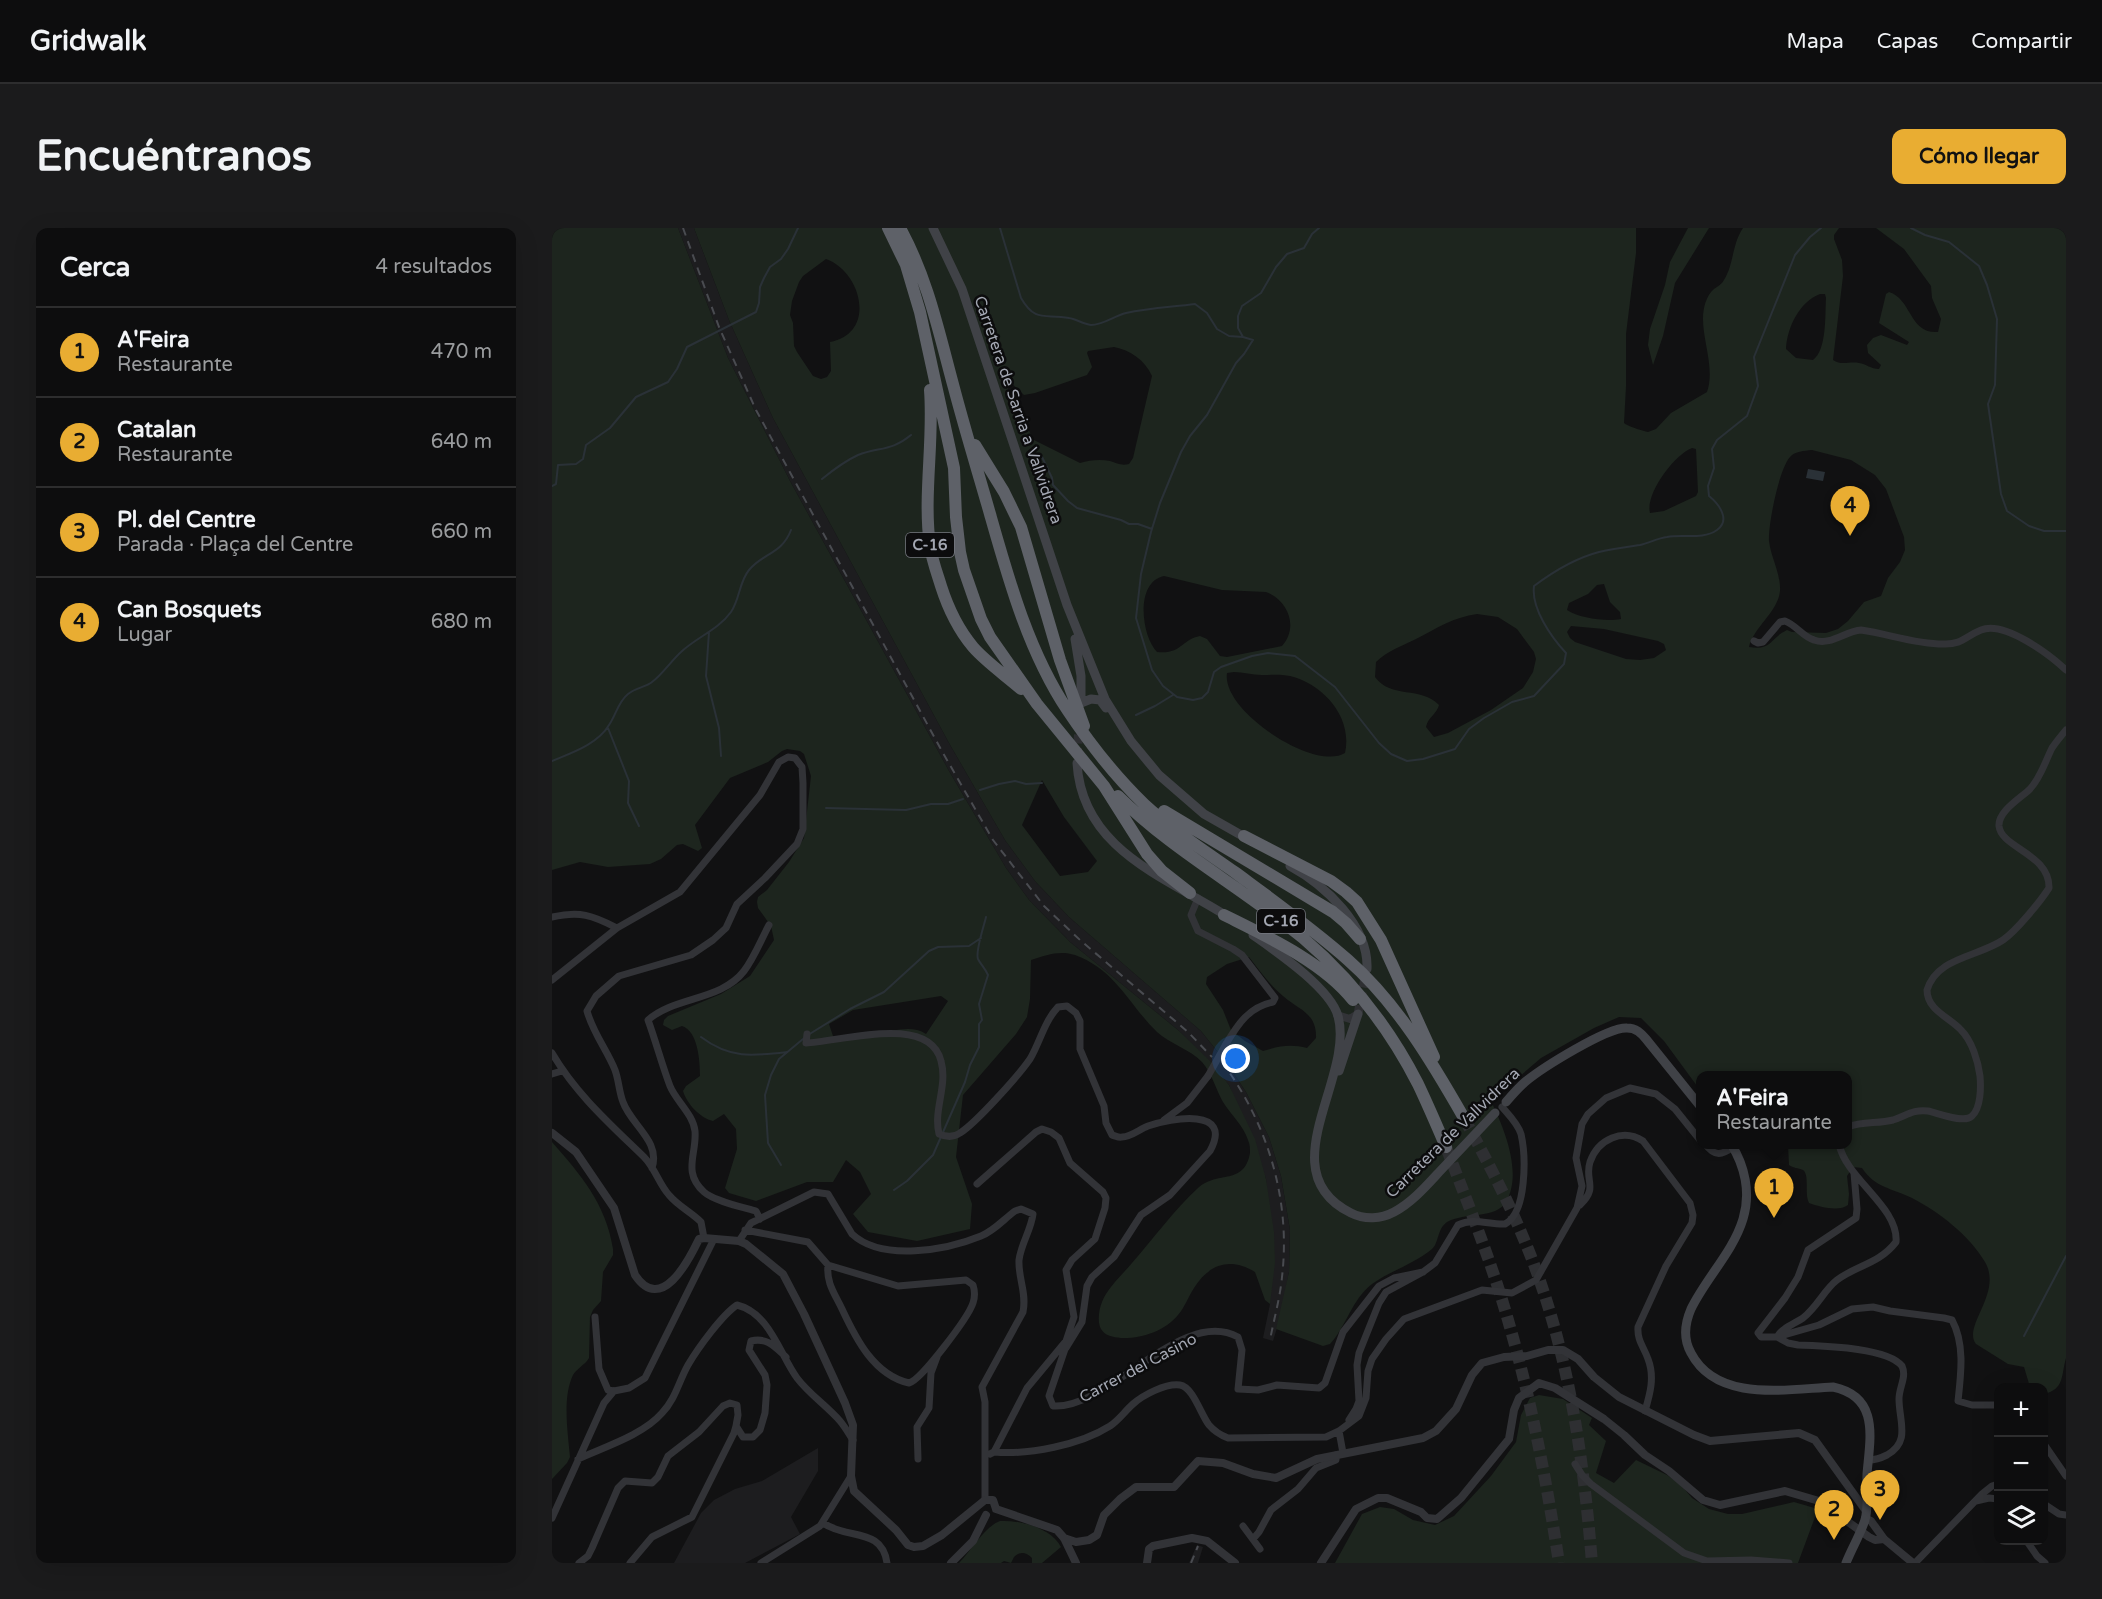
<!DOCTYPE html>
<html lang="es">
<meta charset="utf-8">
<style>
:root{--surface:#0d0d0e;--page:#1b1b1c;--text:#f1f3f6;--muted:#9a9c9e;--line:#2d2d2e;--accent:#e9ad32}
body{margin:0;font-family:"Varela Round",sans-serif;background:var(--page);color:var(--text)}
.controls{position:absolute;right:18px;bottom:18px;display:grid;overflow:hidden;border-radius:12px;box-shadow:0 6px 24px #0002}
.controls button{width:54px;height:54px;display:grid;place-items:center;padding:0;border:0;border-bottom:2px solid var(--line);background:var(--surface);color:var(--text);font:30px sans-serif}
.you{position:absolute;left:684px;top:831px;width:21px;height:21px;margin:-15px;border:4px solid #fff;border-radius:50%;background:#1a73e8;box-shadow:0 0 0 9px #1a73e833}
.badge{display:grid;place-items:center;width:39px;height:39px;border-radius:50%;background:var(--accent);color:#111;font-size:20px;font-weight:700}
.pin{position:absolute;translate:-50% -50px;filter:drop-shadow(0 2px 3px #0008)}
.pin::after{content:'';position:absolute;top:32px;width:21px;height:18px;background:inherit;clip-path:polygon(0 0,100% 0,50% 100%)}
.popup{position:absolute;left:1144px;top:843px;width:156px;height:78px;box-sizing:border-box;display:grid;place-content:center;border-radius:12px;background:var(--surface);filter:drop-shadow(0 2px 4px #0005);font-size:20px;white-space:nowrap;color:var(--muted)}
.popup b{font-size:22px;color:var(--text)}
.popup::after{content:'';position:absolute;left:50%;top:100%;margin-left:-12px;border:12px solid transparent;border-top-color:var(--surface)}
.list{margin:0;padding:0;list-style:none}
h2{display:flex;justify-content:space-between;align-items:center;height:78px;margin:0;padding:0 24px;font-size:26px}
h2 small{font-size:20px;font-weight:400;color:var(--muted)}
.list li{display:grid;grid-template-columns:39px 1fr auto;gap:18px;align-items:center;box-sizing:border-box;height:90px;padding:0 24px;border-top:2px solid var(--line)}
.list b{display:block;font-size:22px;white-space:nowrap}
.list p{margin:0;font-size:20px;white-space:nowrap;color:var(--muted)}
.list em{font-size:20px;font-style:normal;color:var(--muted)}
.icon{flex:none;width:33px;height:33px;fill:none;stroke:currentColor;stroke-width:2;stroke-linecap:round;stroke-linejoin:round}
.map{position:relative;flex:none;width:1514px;height:1335px;overflow:hidden;border-radius:12px}
header{display:flex;align-items:center;gap:36px;box-sizing:border-box;height:84px;padding:0 30px;background:var(--surface);border-bottom:2px solid var(--line)}
header strong{font-size:28px}
nav{display:flex;gap:33px;margin-inline-start:auto;font-size:21px}
.intro{display:flex;align-items:center;justify-content:space-between;box-sizing:border-box;height:144px;padding:0 36px}
h1{margin:0;font-size:42px}
.button{padding:15px 27px;border-radius:12px;background:var(--accent);color:#111;font-size:21px;font-weight:700}
main{display:flex;gap:36px;padding:0 36px}
aside{flex:1;background:var(--surface);border-radius:12px;box-shadow:0 6px 24px #0002}
.map>svg:first-child{display:block}
</style>
<header>
<strong>Gridwalk</strong>
<nav><a>Mapa</a><a>Capas</a><a>Compartir</a></nav>
</header>
<div class="intro"><h1>Encuéntranos</h1><a class="button">Cómo llegar</a></div>
<main>
<aside>
<h2>Cerca<small>4 resultados</small></h2>
<ul class="list">
<li><span class="badge">1</span><div><b>A'Feira</b><p>Restaurante</p></div><em>470 m</em></li>
<li><span class="badge">2</span><div><b>Catalan</b><p>Restaurante</p></div><em>640 m</em></li>
<li><span class="badge">3</span><div><b>Pl. del Centre</b><p>Parada · Plaça del Centre</p></div><em>660 m</em></li>
<li><span class="badge">4</span><div><b>Can Bosquets</b><p>Lugar</p></div><em>680 m</em></li>
</ul>
</aside>
<div class="map">
<svg width="1514" height="1335" viewBox="0 0 1514 1335">
<rect width="100%" height="100%" fill="#111112"/>
<path fill="#1d1d1f" d="M126 0H142L177 92 221 190 397 515 453 612 483 653 517 689 649 803 677 838 694 864 717 909 729 948 738 1002 737 1044 729 1087 721 1113 711 1110 718 1076 714 951 677 857 626 802 518 714 477 672 454 640 397 543 238 253 176 130Z
M266 1220V1243L239 1289 248 1306 193 1335H122L149 1285 162 1272 183 1261 210 1253Z
M645 1317 651 1319 646 1335H637Z"/>
<path fill="#1d251e" fill-rule="evenodd" d="M0 0H126L176 130 238 253 397 543 454 640 477 672 518 714 626 802 658 833 677 857 703 911 714 951 722 1004 723 1035 718 1076 713 1072 703 1044C678 1029 657 1036 642 1060 636 1069 633 1079 626 1087 613 1103 589 1111 569 1110 561 1109 553 1108 549 1101 545 1094 547 1081 550 1074 556 1059 570 1047 580 1035 602 1010 622 982 646 960 666 942 692 958 698 925 698 921 698 916 696 912 691 897 679 887 671 874 664 862 660 845 650 834 639 822 617 815 605 804 577 777 564 742 523 727 508 722 494 727 479 732L478 771 475 789 464 806 411 867 404 929 420 976 418 1001 365 1013 316 1004 301 986 319 966 308 944 294 932 281 954H255L204 973 177 965 173 960 185 921 184 901 172 886 161 893C148 890 135 876 131 863L134 858 148 848C148 833 146 803 130 798L120 802 111 797 112 792 116 788 169 766 198 748 222 712 219 698 206 680 205 674 206 669 215 662 237 634 252 610 259 548 252 526 248 523 235 521 230 523 216 534 178 550 143 597 150 620 146 623 131 616 125 617 109 631 98 636 56 639 28 634 0 642ZM389 768 396 773 374 806C359 796 341 804 324 805 308 806 297 805 282 811L277 796 301 782Z
M142 0H1084V25L1074 106V158L1072 195C1075 198 1091 203 1096 204L1104 201 1119 185 1155 164C1163 141 1151 114 1151 91 1151 80 1154 68 1162 61 1166 58 1170 56 1172 52 1182 36 1180 16 1191 0H1287L1282 7V11L1290 32 1291 48 1281 132C1290 138 1297 133 1307 135 1314 136 1319 141 1327 141L1329 137 1316 125 1315 117 1321 110 1329 107 1355 117 1357 114 1327 95 1334 66 1337 64C1360 71 1357 106 1386 104L1389 91 1380 70 1379 58 1352 21 1324 0H1514V1130C1509 1147 1513 1161 1492 1166V1160L1478 1159 1472 1139 1456 1136 1424 1116C1410 1098 1451 1065 1433 1034 1417 1007 1387 984 1360 970 1340 960 1323 960 1310 940L1301 939 1295 948 1297 966 1296 977C1287 984 1268 979 1257 975 1252 966 1258 947 1251 942 1246 940 1241 940 1237 937L1236 917 1296 916V848H1148V862L1112 813 1089 790 1067 789 1042 800 989 830 939 873C952 900 971 945 954 974 944 991 913 984 895 994 885 1001 887 1015 880 1021 862 1036 838 1043 820 1056 800 1071 794 1099 778 1116L771 1118 724 1101 737 1044 738 1002 729 948 717 909 694 864 677 838 649 803 517 689 483 653 453 612 397 515 221 190 177 92ZM274 31C310 44 325 105 278 114L279 143 275 149 269 151 261 148 245 124 242 118 241 95 238 87 240 73 247 54 251 48ZM1268 66H1273L1274 70C1273 87 1275 122 1261 132L1244 130 1234 121C1235 100 1247 74 1268 66ZM562 119C578 122 593 132 600 148L581 230 577 236C569 238 565 235 558 233 548 231 538 232 528 235L482 212 460 171 452 151 456 152 472 167 483 165 535 147 540 139 535 125 536 123ZM1140 220 1144 221 1146 264 1144 268 1112 283 1098 285C1093 266 1122 227 1140 220ZM1260 222 1299 232 1323 247 1334 261 1352 309 1353 322 1348 334 1336 350 1329 368 1312 374 1296 393 1286 401 1274 405 1240 404 1235 402C1218 410 1220 423 1197 419 1201 400 1226 384 1228 363 1229 346 1219 330 1217 313 1216 297 1227 241 1238 229 1243 223 1252 223 1260 222ZM612 348 670 362 714 364C736 372 747 399 730 418L675 429 668 428 655 411 648 408C630 411 629 427 605 424 589 407 583 354 612 348ZM1052 356 1058 374 1068 384 1069 391C1054 394 1027 390 1015 382L1017 375 1036 366 1045 357ZM925 386 946 389 965 401 982 424 984 431 981 444 971 460 939 482 896 505 882 509 874 499C876 489 885 486 887 477 869 458 839 471 823 449L824 434C835 423 850 418 864 411 885 400 902 389 925 386ZM1019 398 1052 401 1106 413 1112 416 1114 422 1102 430 1088 432 1074 431 1023 414 1018 410 1015 404ZM682 444C691 444 700 447 710 447 719 447 728 446 738 448 771 456 801 489 793 525 763 544 669 483 675 445ZM490 552 512 589 545 633 536 644 508 648 470 597ZM697 729C707 742 718 757 731 768 747 782 765 785 764 810L755 820C739 816 727 818 711 823L693 813 679 802 671 782 654 756 655 749 675 736Z
M1136 0H1157L1123 55 1111 108 1101 137 1096 117 1098 101 1113 57 1118 34Z
M0 914C29 947 54 976 61 1021V1027L51 1044 49 1073 41 1082 38 1089 37 1130C33 1137 25 1140 21 1147 10 1170 16 1205 18 1229L15 1235 0 1251Z
M987 1167 1011 1171 1040 1190 1037 1197 1054 1213 1044 1245 1062 1255 1084 1232 1115 1247 1129 1257 1140 1270 1157 1281 1176 1286H1190L1242 1274 1266 1281 1246 1335H783L810 1286 828 1279 842 1281 861 1292 883 1297 902 1288 939 1248 964 1214 969 1187 978 1170Z
M448 1293C469 1292 499 1300 509 1319L490 1335H480V1330C474 1324 468 1323 462 1329L459 1335 452 1333 449 1335H407C419 1323 433 1298 448 1293Z"/>
<path fill="#2a3137" d="M1256 241 1273 244 1271 253 1254 250Z"/>
<g fill="none" stroke-linecap="round" stroke-linejoin="round">
<path stroke="#2a3137" stroke-width="2" d="M448 0 469 70C484 96 494 85 517 90 524 91 531 96 539 97 551 97 562 88 574 85 597 80 620 79 643 76L655 85 665 101 677 108 691 109 701 112 692 126 684 135 655 187 638 208 629 224 608 275 599 304 589 346 584 390 600 442 611 458 625 469 641 472 650 470 656 464 662 444 669 439 700 428 716 425 743 428 783 459 827 515 839 526 855 533 871 531 903 521 917 501 932 490 960 474 982 468 1012 436 1014 425C999 409 979 380 982 358 1002 343 1024 330 1047 324 1061 321 1075 319 1088 317 1097 315 1106 310 1115 309 1131 306 1151 312 1165 302 1179 292 1167 276 1157 268L1156 258 1162 240 1160 221 1165 212 1195 188 1206 158 1202 129 1243 27 1258 9 1269 0
M1359 0 1373 7 1397 14 1427 38 1435 57 1445 91 1443 157 1436 176 1449 266 1455 283 1477 298 1492 303H1514
M691 109 686 100V88L690 78 709 65 724 39 735 26 752 20 760 6 767 0
M483 227 490 229 500 250 501 257 516 273 525 280 569 292 577 296H586L600 301
M270 251C281 242 293 233 306 227 327 219 340 223 359 207
M0 258 4 256 6 237 24 236 31 231 34 217 58 200 84 169 116 154 125 141 135 119 204 84 207 75 208 59 212 50 218 39 229 31 236 21 246 0
M157 404 154 448 167 500 169 528
M584 487 603 478 621 467
M56 500 77 553 76 575 87 598
M0 533C19 525 46 516 57 497 64 487 66 474 76 466 83 460 94 459 100 454 109 448 120 432 129 424 145 409 166 402 179 384 188 371 187 354 197 342 211 325 230 326 239 302
M428 562 447 556 463 553 474 556 490 555
M274 580 354 582 379 576H396L411 571
M256 807 298 781 332 764 377 723 386 719 417 718 429 710
M149 809C178 831 201 828 235 824
M229 937 216 915 213 867 219 847 227 831 251 811
M342 962 355 953 381 927 413 854 418 837 427 819V796L430 792 427 776 436 747C433 740 429 737 426 731 423 724 432 698 434 689
M1472 1108 1514 1028"/>
<path stroke="#2e2f32" stroke-width="9" stroke-dasharray="9 4.5" stroke-linecap="butt" d="M525 529 527 498
M806 786 814 745"/>
<path stroke="#2e2f32" stroke-width="12" stroke-dasharray="12 6" stroke-linecap="butt" d="M912 890C933 929 954 968 971 1009 1015 1112 1031 1224 1040 1335
M894 919C917 978 941 1038 958 1099 980 1176 995 1256 1007 1335"/>
<path stroke="#323337" stroke-width="7" d="M1202 413 1206 415 1211 414 1228 394 1233 393C1244 397 1251 409 1262 412 1279 418 1293 403 1309 402 1337 406 1363 416 1391 416 1410 417 1414 408 1429 402 1452 392 1498 427 1514 442
M646 670 639 687 646 703 681 721 690 727 723 770 721 774C697 779 686 796 674 816
M0 689C28 683 40 687 65 700
M0 752 65 700 128 664 208 567 227 534 236 529 243 530 250 539 251 555V601L245 616 213 650 185 676 174 700 161 712 139 727 67 748 44 768 35 783C41 805 55 822 63 842 67 853 67 864 71 874 79 897 109 913 100 940
M255 806 254 815C288 814 377 785 389 833 396 858 381 882 387 906 394 909 401 910 408 905 424 895 467 847 478 831 488 814 492 794 506 779L515 778 524 785 528 793V821L552 878 554 895 560 907C564 908 567 910 570 909 579 909 588 901 596 898 619 890 682 879 658 923L618 967 589 987 562 1029 540 1049 535 1058 530 1094 514 1120
M0 825C24 866 58 896 92 929 103 940 107 956 117 967 126 978 139 984 149 994L152 1010
M0 846 10 843
M612 892 635 875 656 848
M1296 899C1310 893 1326 896 1341 892 1354 888 1361 881 1376 883 1386 885 1412 896 1420 888 1429 880 1429 859 1428 848 1426 833 1420 813 1409 802 1397 789 1375 782 1375 762 1385 729 1426 729 1451 712 1464 703 1488 674 1497 660 1498 626 1449 620 1447 598 1446 583 1469 570 1478 561 1489 549 1493 534 1500 520 1504 514 1509 508 1514 502
M1153 916C1162 928 1169 928 1181 919
M1302 945 1305 981 1304 990 1256 1022 1246 1049 1233 1070 1206 1105 1209 1109H1225L1267 1097 1300 1081 1321 1079 1338 1083 1392 1090 1400 1092C1413 1116 1409 1146 1406 1173L1420 1177H1446
M425 956 484 904 490 901 499 904 507 910 518 935 551 964 554 970 553 980 543 1011 520 1032 514 1042 522 1089 514 1113 475 1160 442 1224 438 1226
M1028 977C1047 959 1032 953 1038 934 1046 911 1071 900 1091 913L1138 975 1141 987 1140 995 1114 1038 1086 1099C1085 1113 1092 1119 1096 1131 1103 1149 1098 1166 1093 1183
M208 991 204 983C190 979 162 973 152 964 130 944 145 926 143 903 141 886 124 873 118 858 110 837 104 814 96 792 123 768 169 773 192 743 202 730 209 712 217 697
M193 1002 256 1014 276 1037C274 1055 283 1066 290 1081 304 1111 322 1147 357 1155 369 1152 416 1090 421 1075 423 1069 423 1063 421 1057L414 1052 346 1058 276 1037
M187 1013 199 995 262 964 276 966 300 1006C330 1034 395 1022 429 1008 442 1003 452 991 463 983L469 981 481 986C479 1002 469 1016 467 1032 466 1050 475 1065 471 1084L430 1159 433 1174V1272
M43 1089 47 1141 56 1162 62 1163
M1225 1109C1230 1100 1242 1096 1251 1090 1266 1078 1272 1062 1285 1052 1305 1037 1327 1036 1344 1014 1347 979 1294 951 1287 916
M1225 1109 1236 1115 1246 1117C1269 1118 1335 1119 1350 1138 1355 1149 1347 1159 1347 1171 1347 1193 1359 1214 1335 1227 1329 1230 1324 1232 1317 1232
M514 1118 497 1168 501 1178C557 1182 629 1078 686 1109L690 1122 686 1161 706 1162 725 1157 767 1160 773 1155 791 1104 827 1058 842 1050 871 1044
M62 1163 77 1160 93 1150 162 1011
M797 1192 804 1181 807 1173 805 1137 807 1125 827 1075 834 1064 871 1044 883 1035 906 997C922 989 937 997 953 996 975 985 974 928 969 906 966 896 957 887 950 879
M787 1203 791 1225
M1492 1216 1514 1248
M442 1224C477 1227 528 1217 558 1198 567 1192 573 1183 581 1176 591 1167 614 1155 628 1157 641 1159 649 1187 657 1197 663 1204 668 1207 676 1210L774 1209 787 1203 807 1188 814 1170 816 1143 820 1131 834 1111 852 1091 930 1062 960 1065 984 1052 1025 980 1030 958 1024 930 1030 896 1036 886 1054 870 1078 860 1104 866 1123 881 1148 912
M26 1231C52 1219 91 1207 110 1185 123 1172 127 1153 136 1137 146 1120 170 1087 185 1077 218 1085 228 1127 245 1150 257 1166 275 1178 288 1193 293 1199 297 1206 301 1212
M366 1231 365 1199 377 1180 379 1145 385 1129
M1023 1236 1030 1247 1039 1256 1132 1325 1155 1333 1199 1332 1237 1335
M1424 1273 1437 1270 1446 1271
M1492 1276 1507 1286 1514 1287
M0 1290 52 1175 62 1163
M271 1295C296 1312 330 1299 335 1335
M691 1298 708 1321
M701 1311 707 1304 719 1282 746 1261 764 1240 784 1232V1227
M1474 1312 1485 1328 1493 1335
M27 1335 36 1328 40 1320 66 1260 73 1253 100 1255 106 1249 116 1228 147 1204 171 1178 178 1175 185 1177 186 1187 184 1198 191 1209H201L208 1202 213 1185 215 1157 213 1147 197 1122 199 1113C215 1109 223 1119 234 1129
M78 1335 100 1309 140 1289 182 1205 184 1198
M209 1335 268 1298 299 1248
M1363 1335 1430 1266 1440 1258 1446 1256"/>
<path stroke="#323337" stroke-width="8" d="M785 787 798 791 806 786
M0 905 24 924 62 980 83 1047C109 1086 136 1034 147 1011L152 1010 187 1013 194 1016 231 1046 252 1086 293 1175 301 1197 299 1248 302 1263 344 1302 356 1317 362 1319 371 1318 390 1307 433 1272H441L444 1281
M444 1281 505 1302 512 1310 524 1335
M1313 1290 1319 1293 1332 1311 1361 1335
M512 1310 524 1314 537 1312 545 1307 552 1287 568 1271 584 1259H622L646 1233 671 1235 701 1246 724 1250 765 1231 871 1210 884 1203 904 1181 920 1147 930 1135 952 1129 975 1128 996 1122H1011L1026 1131 1042 1149 1067 1169 1142 1207 1158 1213 1247 1205 1263 1212 1314 1283
M399 1335 421 1313 434 1287
M595 1335 597 1321 601 1318 640 1310 655 1313 683 1335
M769 1335 804 1281 826 1270H835L869 1284 875 1290 885 1291 909 1270 957 1211 962 1182 967 1170 987 1155 1003 1160 1052 1191 1072 1207 1093 1227 1117 1243 1151 1272 1168 1277 1233 1263 1267 1273 1317 1309 1323 1312 1332 1311"/>
<path stroke="#404247" stroke-width="9" d="M381 0 410 61 515 377 553 471 579 513 607 547 652 586 696 611
M523 411 529 448V475L539 471 548 472 554 480
M525 535C530 623 616 650 678 690
M738 638C773 657 817 698 815 741
M701 707C725 724 778 760 786 788 803 850 716 944 799 985 813 992 829 991 842 984 861 974 876 956 890 941 908 922 925 904 943 885
M787 843 806 786
M954 874C960 867 966 860 973 854 990 840 1055 799 1075 800 1084 800 1089 805 1094 811L1148 878
M1179 916C1193 938 1199 965 1191 991 1181 1024 1154 1050 1139 1081 1133 1095 1131 1111 1139 1125 1165 1175 1235 1161 1281 1159 1328 1169 1318 1210 1315 1246 1314 1261 1317 1278 1313 1292 1308 1307 1300 1320 1294 1335"/>
<path stroke="#5e6168" stroke-width="12" d="M336 0 354 37 368 84 402 240 404 289 408 324 412 342 429 391 438 409 485 476 552 558 595 626 610 643 638 665
M348 0C376 51 387 105 402 160 413 202 426 244 438 286 457 353 477 425 516 483 538 516 564 549 592 576 620 602 653 623 684 645 722 673 761 701 796 732 845 775 880 834 912 890
M378 162C382 214 371 267 378 318 380 332 385 345 389 358 396 380 406 401 421 419 434 434 453 447 469 461
M423 217 452 264 469 299 508 432 532 498
M566 568C621 623 691 660 751 710 798 750 838 801 866 856 876 877 885 898 894 919
M612 583 781 684 794 695 808 711
M692 608 779 653 794 664 805 674 829 712 882 829
M672 687C714 708 771 734 801 772"/>
<path stroke="#494b50" stroke-width="2" stroke-dasharray="8 6" stroke-linecap="butt" d="M131 0 167 99 204 182 391 525 441 612 492 678 528 712 636 804 660 829
M670 834C716 896 739 972 730 1049 728 1070 722 1091 718 1112
M639 1335 646 1318"/>
<path stroke="#323337" stroke-width="7" d="M656 848 674 816"/>
</g>
<g text-anchor="middle" dominant-baseline="central" stroke-width="5" stroke-linejoin="round" paint-order="stroke">
<g fill="#0c0c0d" stroke="#767880" stroke-width="1.5">
<rect x="354" y="305" width="48" height="24" rx="4.5"/>
<rect x="705" y="681" width="48" height="24" rx="4.5"/>
</g>
<g font-size="15" font-weight="bold" fill="#a3a7b2">
<text x="378" y="317">C-16</text>
<text x="729" y="693">C-16</text>
</g>
<g font-size="16" fill="#a3a7b2" stroke="#0c0c0d">
<text transform="translate(466 182) rotate(71)">Carretera de Sarria a Vallvidrera</text>
<text transform="translate(901 905) rotate(-44)">Carretera de Vallvidrera</text>
<text transform="translate(586 1140) rotate(-28)">Carrer del Casino</text>
</g>
</g>
</svg>
<div class="controls">
<button>+</button>
<button>−</button>
<button><svg class="icon" aria-label="layers" viewBox="0 0 24 24"><path d="M12 4l9 5-9 5-9-5zM3 14l9 5 9-5"/></svg></button>
</div>
<div class="you"></div>
<div class="pin badge" style="left:1222px;top:990px">1</div>
<div class="popup"><b>A'Feira</b>Restaurante</div>
<div class="pin badge" style="left:1282px;top:1312px">2</div>
<div class="pin badge" style="left:1328px;top:1292px">3</div>
<div class="pin badge" style="left:1298px;top:308px">4</div>
</div>
</main>
